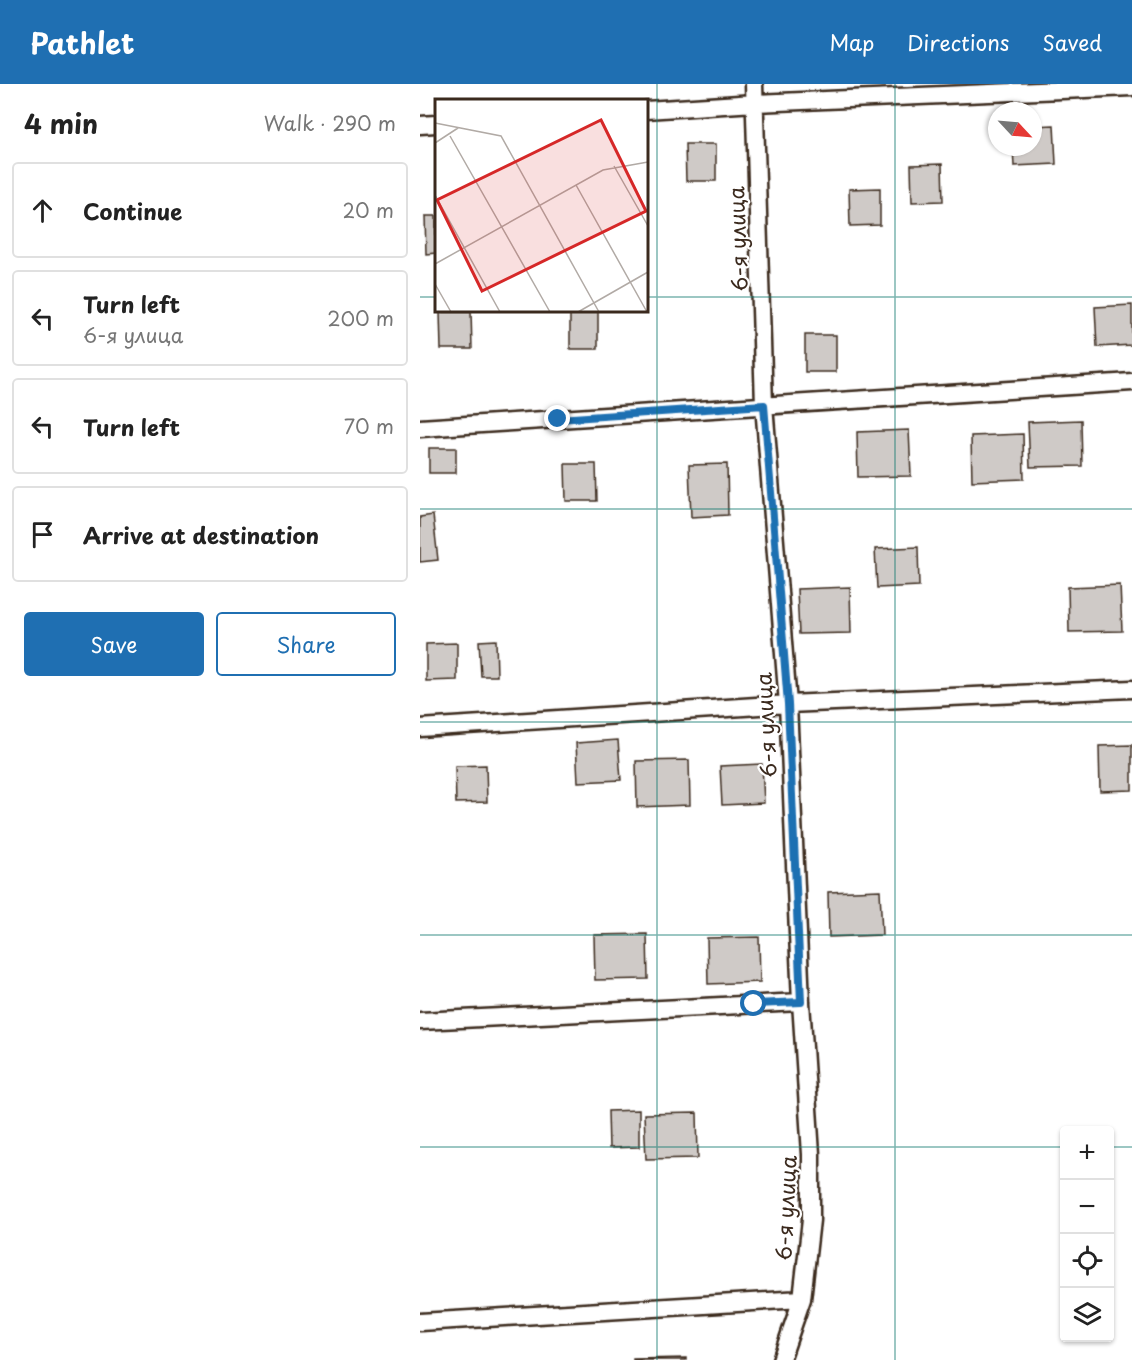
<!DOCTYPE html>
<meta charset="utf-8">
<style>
:root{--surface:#fff;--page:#f6f6f6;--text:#222;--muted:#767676;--line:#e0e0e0;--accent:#1f6fb2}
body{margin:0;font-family:"Playpen Sans",sans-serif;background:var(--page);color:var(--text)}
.controls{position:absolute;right:18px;bottom:18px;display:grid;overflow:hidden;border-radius:6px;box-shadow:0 2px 4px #0004}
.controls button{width:54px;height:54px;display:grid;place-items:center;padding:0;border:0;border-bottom:2px solid var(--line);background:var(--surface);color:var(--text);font:30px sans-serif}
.compass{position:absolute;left:568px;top:18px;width:54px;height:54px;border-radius:50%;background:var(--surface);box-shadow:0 2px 4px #0004;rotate:116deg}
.stop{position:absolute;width:18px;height:18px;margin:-14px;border:4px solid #1f6fb2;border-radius:50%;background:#fff}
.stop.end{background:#1f6fb2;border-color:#fff;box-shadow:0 2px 6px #0008}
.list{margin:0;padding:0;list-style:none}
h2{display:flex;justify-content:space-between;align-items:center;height:78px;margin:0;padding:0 24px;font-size:26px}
h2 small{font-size:20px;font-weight:400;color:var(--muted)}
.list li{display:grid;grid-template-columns:39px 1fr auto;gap:18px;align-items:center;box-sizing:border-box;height:96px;margin:0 12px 12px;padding:0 12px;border:2px solid var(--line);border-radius:6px}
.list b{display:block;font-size:22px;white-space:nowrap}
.list p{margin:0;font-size:20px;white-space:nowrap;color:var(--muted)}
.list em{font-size:20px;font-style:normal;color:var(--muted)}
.actions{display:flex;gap:12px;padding:18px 24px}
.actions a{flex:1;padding:14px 0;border:2px solid var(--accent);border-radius:6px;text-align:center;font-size:21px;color:var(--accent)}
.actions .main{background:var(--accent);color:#fff}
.icon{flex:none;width:33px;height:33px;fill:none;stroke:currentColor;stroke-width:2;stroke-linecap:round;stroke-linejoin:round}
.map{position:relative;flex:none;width:712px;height:1276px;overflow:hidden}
header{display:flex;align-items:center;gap:36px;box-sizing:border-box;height:84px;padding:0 30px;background:var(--accent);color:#fff}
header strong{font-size:28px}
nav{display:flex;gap:33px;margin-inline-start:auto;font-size:21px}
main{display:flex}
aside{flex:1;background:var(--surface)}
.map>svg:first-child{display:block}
</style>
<header>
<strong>Pathlet</strong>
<nav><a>Map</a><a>Directions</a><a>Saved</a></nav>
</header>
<main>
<aside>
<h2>4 min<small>Walk · 290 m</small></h2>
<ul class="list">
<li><svg class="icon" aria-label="ahead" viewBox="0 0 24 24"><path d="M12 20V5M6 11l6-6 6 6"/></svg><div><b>Continue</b></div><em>20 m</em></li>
<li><svg class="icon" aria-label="left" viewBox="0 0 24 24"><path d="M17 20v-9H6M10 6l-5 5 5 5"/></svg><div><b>Turn left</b><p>6-я улица</p></div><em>200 m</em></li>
<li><svg class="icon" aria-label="left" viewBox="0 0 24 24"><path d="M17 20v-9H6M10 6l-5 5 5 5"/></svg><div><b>Turn left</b></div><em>70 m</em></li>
<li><svg class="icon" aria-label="arrive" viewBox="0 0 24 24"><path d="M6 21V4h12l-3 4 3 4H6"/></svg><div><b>Arrive at destination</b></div></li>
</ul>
<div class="actions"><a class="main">Save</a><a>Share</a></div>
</aside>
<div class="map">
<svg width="712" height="1276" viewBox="0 0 712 1276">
<rect width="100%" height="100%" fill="#fff"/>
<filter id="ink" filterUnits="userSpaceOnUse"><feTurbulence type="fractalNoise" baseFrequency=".0167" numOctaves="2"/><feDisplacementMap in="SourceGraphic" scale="12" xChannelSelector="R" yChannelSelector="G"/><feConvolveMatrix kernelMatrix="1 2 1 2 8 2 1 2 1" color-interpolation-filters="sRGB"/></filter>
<g filter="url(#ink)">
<path fill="#cfcac7" stroke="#3b2a1e" stroke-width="1.5" d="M634 41 636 80 594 82 593 63H613V42Z
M265 60H296V97H266Z
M522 80 523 117 492 118 491 81Z
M460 104V141L430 142 429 105Z
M5 132H16V169L6 170Z
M712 221V261L677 263 675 223Z
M150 227H178V265H150Z
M20 228H51L52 265H21Z
M385 251H416V288H385Z
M661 336 662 382 610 383 608 338Z
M489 346 491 392 438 393 437 348Z
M603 350 604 395 552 397 551 352Z
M9 364H36V389H9Z
M145 380H176L177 417H146Z
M307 380 308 431 271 433 269 381Z
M13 431 18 476 0 478V433Z
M498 463 499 502 457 504 455 465Z
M700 501 702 547 649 548 648 503Z
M430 503 431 549 379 550 377 505Z
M76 556 77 592H61L59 557Z
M37 559V596L6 597V560Z
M198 656 201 696 158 698 156 659Z
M712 661V706L680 707 679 662Z
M269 676 270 721 217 723 216 677Z
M342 680 344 719 302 721 300 682Z
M66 681 67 718 36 719 35 682Z
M460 806 462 851 409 853 408 808Z
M227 850 228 895 175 896 174 851Z
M339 853 340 898 288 900 287 854Z
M219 1026V1063L189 1064 188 1027Z
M277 1029 278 1074 226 1075 224 1030Z
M266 1274V1276H213V1275Z"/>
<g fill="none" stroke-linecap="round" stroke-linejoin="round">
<g stroke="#3b2a1e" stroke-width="21">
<path id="minor" d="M334 0 344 321 368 620 381 918 391 1070V1136L382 1215 361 1276
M226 26 335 19 712 3
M0 41 16 40
M0 344 712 298
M0 644 368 620 712 605
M0 937 381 918
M0 1238 382 1215"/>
</g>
<use href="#minor" stroke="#fff" stroke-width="16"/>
</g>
</g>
<g fill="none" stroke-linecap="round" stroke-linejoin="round" filter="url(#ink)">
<path stroke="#1f6fb2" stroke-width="8" d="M138 335 344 321 368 620 381 918 334 920"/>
</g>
<path fill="none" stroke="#0f766e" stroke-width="1.5" stroke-opacity="0.55" d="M237 0V1276M475 0V1276M0 213H16M226 213H712M0 425H712M0 638H712M0 851H712M0 1063H644M690 1063H712"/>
<g text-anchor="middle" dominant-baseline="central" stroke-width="4.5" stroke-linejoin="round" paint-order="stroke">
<g font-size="21" fill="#3b2a1e" stroke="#fff">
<text transform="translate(317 155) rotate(-92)">6-я улица</text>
<text transform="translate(345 641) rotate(-93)">6-я улица</text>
<text transform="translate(365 1124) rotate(-87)">6-я улица</text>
</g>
</g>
<g transform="translate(15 15)">
<rect width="213" height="213" fill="#fff"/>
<path fill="none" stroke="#b1aaa5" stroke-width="1.5" d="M0 24 66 37 164 213M15 37 115 213M0 44 23 29M179 67 213 127M141 86 212 213M0 96 65 213M0 165 168 71 213 63M0 185 16 213M143 213 213 173"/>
<path fill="#d62828" fill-opacity="0.15" stroke="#d62828" stroke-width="3" d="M166 21 211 112 47 192 2 101Z"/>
<rect width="213" height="213" fill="none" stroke="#3b2a1e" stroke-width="3"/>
</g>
</svg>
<div class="controls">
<button>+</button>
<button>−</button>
<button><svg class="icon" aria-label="locate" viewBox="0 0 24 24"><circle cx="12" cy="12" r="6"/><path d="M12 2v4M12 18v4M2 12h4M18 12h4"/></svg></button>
<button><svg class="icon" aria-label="layers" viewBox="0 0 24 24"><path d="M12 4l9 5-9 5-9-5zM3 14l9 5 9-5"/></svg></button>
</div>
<svg class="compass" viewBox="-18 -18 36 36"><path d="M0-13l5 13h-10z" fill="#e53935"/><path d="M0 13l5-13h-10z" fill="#767676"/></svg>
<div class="stop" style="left:334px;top:920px"></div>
<div class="stop end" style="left:138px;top:335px"></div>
</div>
</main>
